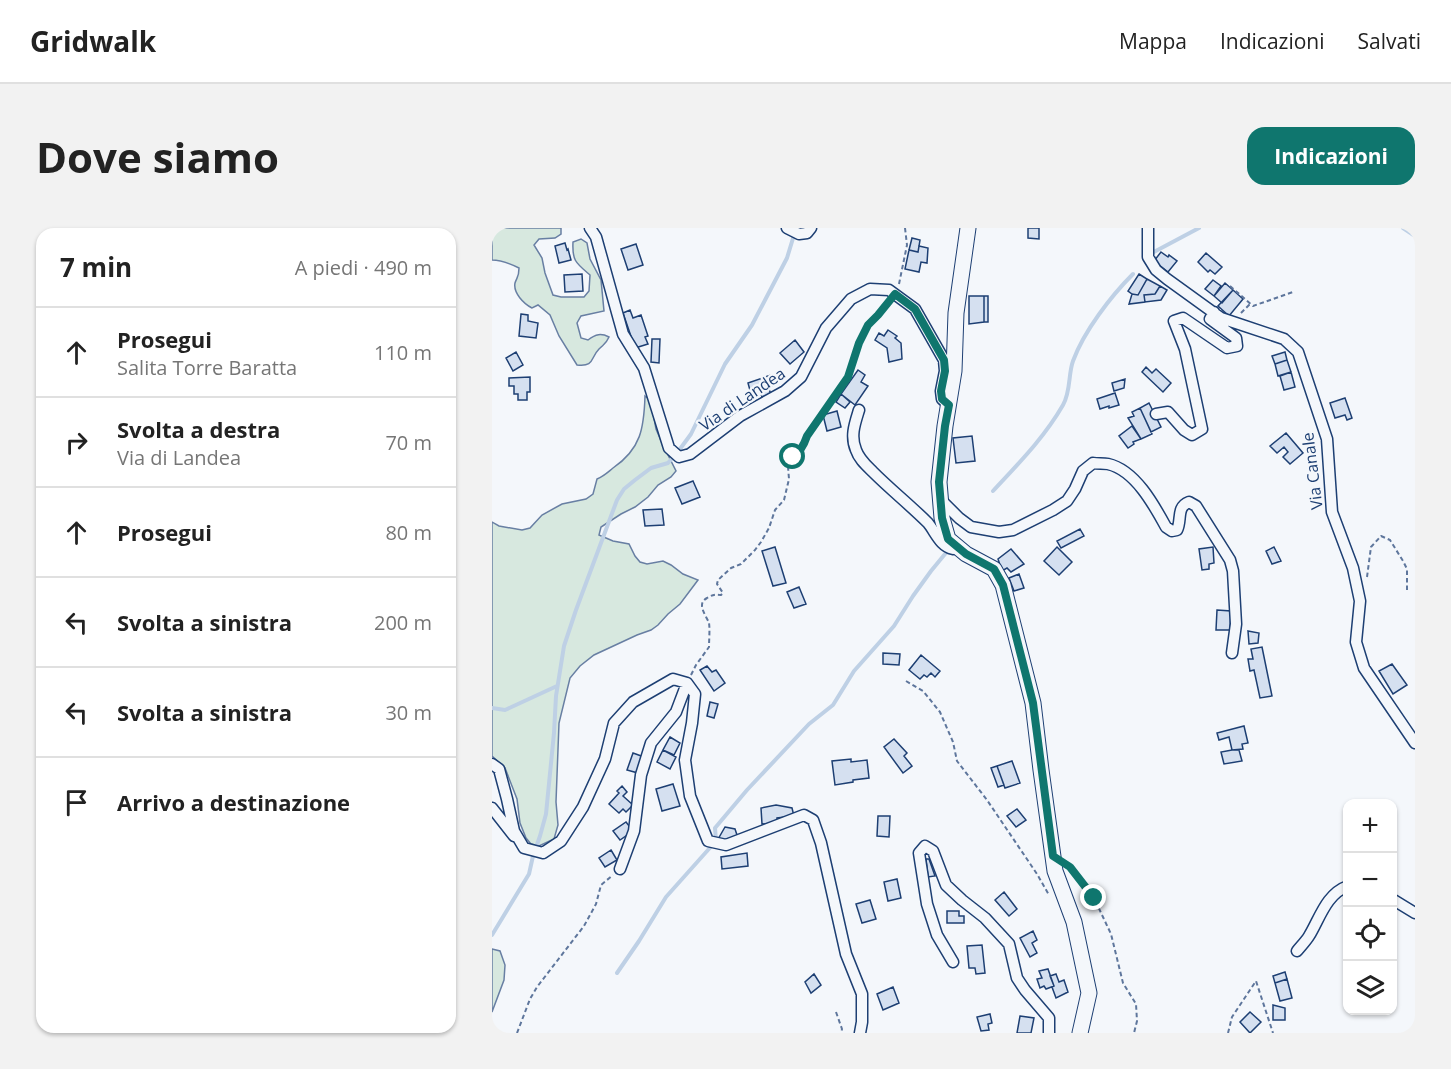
<!DOCTYPE html>
<html lang="it">
<meta charset="utf-8">
<style>
:root{--surface:#fff;--page:#f2f2f2;--text:#222;--muted:#767676;--line:#e0e0e0;--accent:#0f766e}
body{margin:0;font-family:"Open Sans",sans-serif;background:var(--page);color:var(--text)}
.controls{position:absolute;right:18px;bottom:18px;display:grid;overflow:hidden;border-radius:12px;box-shadow:0 2px 4px #0004}
.controls button{width:54px;height:54px;display:grid;place-items:center;padding:0;border:0;border-bottom:2px solid var(--line);background:var(--surface);color:var(--text);font:30px sans-serif}
.stop{position:absolute;width:18px;height:18px;margin:-14px;border:4px solid #0f766e;border-radius:50%;background:#fff}
.stop.end{background:#0f766e;border-color:#fff;box-shadow:0 2px 6px #0008}
.list{margin:0;padding:0;list-style:none}
h2{display:flex;justify-content:space-between;align-items:center;height:78px;margin:0;padding:0 24px;font-size:26px}
h2 small{font-size:20px;font-weight:400;color:var(--muted)}
.list li{display:grid;grid-template-columns:39px 1fr auto;gap:18px;align-items:center;box-sizing:border-box;height:90px;padding:0 24px;border-top:2px solid var(--line)}
.list b{display:block;font-size:22px;white-space:nowrap}
.list p{margin:0;font-size:20px;white-space:nowrap;color:var(--muted)}
.list em{font-size:20px;font-style:normal;color:var(--muted)}
.icon{flex:none;width:33px;height:33px;fill:none;stroke:currentColor;stroke-width:2;stroke-linecap:round;stroke-linejoin:round}
.map{position:relative;flex:none;width:923px;height:805px;overflow:hidden;border-radius:18px}
header{display:flex;align-items:center;gap:36px;box-sizing:border-box;height:84px;padding:0 30px;background:var(--surface);border-bottom:2px solid var(--line)}
header strong{font-size:28px}
nav{display:flex;gap:33px;margin-inline-start:auto;font-size:21px}
.intro{display:flex;align-items:center;justify-content:space-between;box-sizing:border-box;height:144px;padding:0 36px}
h1{margin:0;font-size:42px}
.button{padding:15px 27px;border-radius:18px;background:var(--accent);color:#fff;font-size:21px;font-weight:700}
main{display:flex;gap:36px;padding:0 36px}
aside{flex:1;background:var(--surface);border-radius:18px;box-shadow:0 2px 4px #0004}
.map>svg:first-child{display:block}
</style>
<header>
<strong>Gridwalk</strong>
<nav><a>Mappa</a><a>Indicazioni</a><a>Salvati</a></nav>
</header>
<div class="intro"><h1>Dove siamo</h1><a class="button">Indicazioni</a></div>
<main>
<aside>
<h2>7 min<small>A piedi · 490 m</small></h2>
<ul class="list">
<li><svg class="icon" aria-label="ahead" viewBox="0 0 24 24"><path d="M12 20V5M6 11l6-6 6 6"/></svg><div><b>Prosegui</b><p>Salita Torre Baratta</p></div><em>110 m</em></li>
<li><svg class="icon" aria-label="right" viewBox="0 0 24 24"><path d="M7 20v-9h11M14 6l5 5-5 5"/></svg><div><b>Svolta a destra</b><p>Via di Landea</p></div><em>70 m</em></li>
<li><svg class="icon" aria-label="ahead" viewBox="0 0 24 24"><path d="M12 20V5M6 11l6-6 6 6"/></svg><div><b>Prosegui</b></div><em>80 m</em></li>
<li><svg class="icon" aria-label="left" viewBox="0 0 24 24"><path d="M17 20v-9H6M10 6l-5 5 5 5"/></svg><div><b>Svolta a sinistra</b></div><em>200 m</em></li>
<li><svg class="icon" aria-label="left" viewBox="0 0 24 24"><path d="M17 20v-9H6M10 6l-5 5 5 5"/></svg><div><b>Svolta a sinistra</b></div><em>30 m</em></li>
<li><svg class="icon" aria-label="arrive" viewBox="0 0 24 24"><path d="M6 21V4h12l-3 4 3 4H6"/></svg><div><b>Arrivo a destinazione</b></div></li>
</ul>
</aside>
<div class="map">
<svg width="923" height="805" viewBox="0 0 923 805">
<rect width="100%" height="100%" fill="#f4f7fb"/>
<path fill="#d7e8df" stroke="#687fa3" stroke-width="1.5" d="M0 0H69V6L63 10 47 11 42 17 50 30 53 45 61 67 69 69H92L97 63 98 47C84 35 80 33 81 14L89 11 95 15 98 31 109 52 112 83 89 88 85 95 89 110 96 112C104 106 109 105 117 109 114 116 112 116 107 121 98 130 103 139 85 137L67 108 58 87 46 77 40 80C32 76 21 65 23 55 25 49 27 49 27 40 19 36 10 32 0 32Z
M153 168 159 173 164 201 170 215 184 243 179 249 166 257 156 269 143 279 129 286 109 299 107 307 121 313 137 316 143 328 148 334 155 336 171 333 179 337 191 346 206 352 188 376 176 386 166 397 159 402 145 407 102 427 88 438 78 450 67 495 64 574 66 597 62 611 47 618 39 616 34 610 28 595 25 571 13 540 0 528V294L7 298 30 302 38 300 50 287 70 276 94 271 101 266 105 251C112 248 116 244 121 240 149 221 152 200 153 168Z
M0 721 8 723 13 737 12 752 0 784Z"/>
<g fill="none" stroke-linecap="round" stroke-linejoin="round">
<path stroke="#bed0e5" stroke-width="4" d="M911 0 923 8
M660 25 707 0
M501 263C526 236 552 210 571 177 579 163 576 147 581 133 592 103 619 68 641 46
M0 480 13 482 65 458
M0 707 37 646 41 628 48 608 54 586 62 505 64 468 72 418 84 382 125 272 132 261 143 252 159 240 176 235 188 221 199 206 233 136 260 97 295 30 302 7
M125 745 147 713 174 669 224 613 223 600 255 562 317 496 341 477 362 443 402 398 421 368 439 343 453 326"/>
</g>
<path fill="#d5e0f0" stroke="#1d3f73" stroke-width="1.5" d="M536 0H547V11L536 10Z
M420 10 428 12 426 24 417 22Z
M73 15 75 22 76 21 79 32 67 35 63 18Z
M144 16 151 37 136 42 129 21Z
M427 18 436 20 435 35 429 34 427 44 413 41 417 22 426 24Z
M669 24 676 29 677 27 685 33 676 44 662 33Z
M714 25 730 39 723 46 718 42 716 44 706 34Z
M90 46 91 63 73 64 72 47Z
M647 46 655 51 646 67 640 66 636 63Z
M655 51 668 58 663 66 652 67 653 74 637 76 640 66 646 67Z
M721 52 729 58 722 68 713 61Z
M733 55 741 62 730 75 722 68Z
M668 58 675 62 669 72 653 74 652 67 663 66Z
M741 62 751 71 737 88 726 78Z
M477 68H492V94L477 96Z
M492 68H496V94H492Z
M138 82 141 90 149 87 156 108 153 109 156 116 143 120 131 85Z
M29 86 36 87V93L46 95 44 110 27 108Z
M396 102 405 108 403 110 409 115 410 131 397 134 395 120 383 112 387 105 392 108Z
M160 111H168L167 135 159 134Z
M303 112 312 124 298 136 288 125Z
M24 124 31 137 21 143 14 130Z
M793 124 795 132 783 136 780 128Z
M795 132 799 144 786 148 783 136Z
M654 139 660 145 664 141 679 155 671 164 650 144Z
M366 142 373 147 369 154 376 158 363 177 349 166Z
M799 144 803 159 792 162 788 148Z
M279 147 282 157 276 159 279 166 270 169 268 163 259 166 256 155Z
M38 149V164H35V172H26V166H22V158H17V150Z
M633 151 632 160 622 163 620 155Z
M623 165 627 177 617 180V178L608 181 605 171Z
M349 166 358 174 353 180 344 174Z
M853 170 860 190 855 192 853 187 843 190 838 175Z
M657 175 669 199 659 204 648 180Z
M648 180 660 206 649 211 636 190 642 188 640 184Z
M345 183 349 199 335 203 331 187Z
M640 198 649 211 641 214 642 216 636 220 627 208Z
M794 205 811 225 798 236 791 229 796 224 792 219 785 225 778 218Z
M480 208 483 233 464 235 461 210Z
M201 253 208 269 190 276 183 260Z
M170 281 172 297 153 298 151 282Z
M588 301 592 308 569 320 565 313Z
M283 319 294 355 281 358 270 323Z
M565 319 580 334 567 347 552 333Z
M721 319 722 335 717 336V341L710 342 707 321Z
M782 319 789 333 780 336 774 323Z
M519 321 532 336 519 344 515 340 510 343 506 331Z
M527 346 532 360 522 363 517 350Z
M307 359 314 376 302 380 295 364Z
M725 382 739 383 738 402H724Z
M756 403 767 405 766 415 757 416Z
M770 419 780 468 768 470 762 442 758 443 756 431H761L759 421Z
M391 425 408 426 407 437 391 436Z
M429 427 448 443 443 449 439 445 435 449 432 447 428 451 417 442Z
M900 436 915 457 901 466 887 443Z
M215 438 220 444 224 442 233 455 222 463 208 442Z
M218 474 226 476 222 490 215 488Z
M752 498 756 515 750 516 751 521 740 522 737 509 727 512 725 505Z
M178 509 188 515 182 527 171 522Z
M402 511 415 525 412 528 420 538 411 545 392 519Z
M171 522 184 529 178 541 165 534Z
M740 522H747L750 533 732 536 729 524Z
M141 525 152 529 146 545 135 542Z
M359 531V534L375 532 377 550 361 552V554L343 557 340 533Z
M520 533 528 555 513 560 505 538Z
M505 538 512 557 506 559 499 540Z
M181 556 188 578 170 583 164 561Z
M130 558 135 564 131 568 141 577 134 584 131 581 127 585 117 576 127 565 125 563Z
M284 577 300 580 302 588 285 590V595L270 596 269 580Z
M525 581 534 592 524 599 515 588Z
M386 588H398L397 609 385 608Z
M134 594 141 603 128 612 121 603Z
M233 599 243 601 246 610 234 613H225Z
M119 622 125 632 113 639 107 630Z
M255 625 256 638 230 641 229 629Z
M434 631H437L443 648 436 649Z
M405 651 409 670 396 673 392 654Z
M512 664 525 681 517 688 503 672Z
M378 672 384 691 370 695 364 676Z
M455 683H467V688H472V695H455Z
M541 703 545 712 540 715 545 725 538 729 528 710Z
M490 717 493 745 484 746 483 740H477L475 718Z
M556 741 562 758 554 761 552 758 548 760 545 751 550 750 547 743Z
M793 744 795 751 783 755 781 748Z
M322 746 329 757 319 765 313 754Z
M564 746 567 754 572 752 576 764 564 770 560 759 562 758 558 748Z
M795 751 800 770 788 773 783 755Z
M401 759 407 775 391 782 385 766Z
M781 777 793 780V792H781Z
M758 784 769 794 758 805 748 794Z
M498 786 500 795 496 796 497 802 489 803 485 789Z
M528 788 542 790 539 805H525Z"/>
<g fill="none" stroke-linecap="round" stroke-linejoin="round">
<g stroke="#1d3f73" stroke-width="13">
<path id="street" d="M98 0 104 9 131 106 152 140 177 220 187 229 198 226 248 188 293 163 309 149 334 100 359 71 378 61 397 62 423 81 452 132 453 143 449 163 450 171 457 177
M295 0 307 6 315 5 319 0
M656 0V29L664 42 675 51 729 90 792 111 806 124 835 211 840 284 861 340 868 373 864 414 872 440 923 515
M367 182C363 195 358 208 364 222 367 231 374 237 381 244 399 262 418 277 436 295 444 305 448 318 461 321
M664 186 676 184 692 202 700 207 710 201 693 121 682 93 691 90 735 120 745 118 744 110 718 91 722 84
M448 271 467 290 479 299 507 304 521 302 561 282 575 273 583 261 591 243 601 235C606 236 611 235 616 236 643 242 662 277 674 299L680 303 685 302C690 292 684 279 697 274L704 278 738 332 741 343 744 396 740 425
M0 536 7 541 15 571 22 603 32 620 51 625 69 613 91 579 113 531 122 495 141 474 181 451 195 455 203 466 200 495 193 532 198 568 216 613 234 617 312 587 321 592 329 615 354 726 370 766V794L368 805
M0 580 22 608
M128 641 142 603 149 547 159 515 184 484 195 455
M900 671 923 685
M805 723C809 718 814 713 817 708 828 690 834 666 856 658
M461 734 445 707 435 676 427 625 433 618 441 623 454 657 470 672 493 690 517 716 525 750 533 762 557 790V805"/>
</g>
<g stroke="#1d3f73" stroke-width="17">
<path id="secondary" d="M476 0 464 85 462 143 453 198 447 254 450 290 456 311 474 326 502 341 511 357 541 475 549 542 563 643 582 694 597 765 588 805"/>
</g>
<path stroke="#5e769c" stroke-width="2" stroke-dasharray="4.5 3" stroke-linecap="butt" d="M407 56 415 17 413 0
M738 58 761 78 801 64
M749 85 758 76
M875 349 879 319 889 308 898 312 911 333 915 341V364
M199 447 204 437 217 419C217 412 218 401 217 395 214 387 204 376 215 370 220 367 223 366 229 367L231 365 225 356 226 352 239 340 249 336 263 322 269 314 277 300 283 282 292 272 297 251 296 239 301 229 306 226 315 208 356 149 367 115 376 97 397 74
M414 453 431 463 448 484 461 514 465 533 495 572 545 646 557 667
M576 638 602 670 619 706 631 755 644 776 645 793 642 805
M344 784 350 801 349 805
M25 805 38 771 45 759 92 698 104 676 109 657 121 647
M736 805 740 789 764 753 781 805"/>
<use href="#street" stroke="#f4f7fb" stroke-width="10"/>
<use href="#secondary" stroke="#f4f7fb" stroke-width="15"/>
</g>
<g fill="none" stroke-linecap="round" stroke-linejoin="round">
<path stroke="#0f766e" stroke-width="8" d="M301 229C308 224 312 217 315 208L356 149 367 115 376 97 386 87 403 66 423 81 452 132 453 143 449 163 450 171 457 177 453 198 447 254 450 290 456 311 474 326 502 341 511 357 541 475 561 628 578 639 602 670"/>
</g>
<g text-anchor="middle" dominant-baseline="central" stroke-width="4.5" stroke-linejoin="round" paint-order="stroke">
<g font-size="16" fill="#1d3f73" stroke="#f4f7fb">
<text transform="translate(250 171) rotate(-34)">Via di Landea</text>
<text transform="translate(820 243) rotate(-97)">Via Canale</text>
</g>
</g>
</svg>
<div class="controls">
<button>+</button>
<button>−</button>
<button><svg class="icon" aria-label="locate" viewBox="0 0 24 24"><circle cx="12" cy="12" r="6"/><path d="M12 2v4M12 18v4M2 12h4M18 12h4"/></svg></button>
<button><svg class="icon" aria-label="layers" viewBox="0 0 24 24"><path d="M12 4l9 5-9 5-9-5zM3 14l9 5 9-5"/></svg></button>
</div>
<div class="stop" style="left:301px;top:229px"></div>
<div class="stop end" style="left:602px;top:670px"></div>
</div>
</main>
